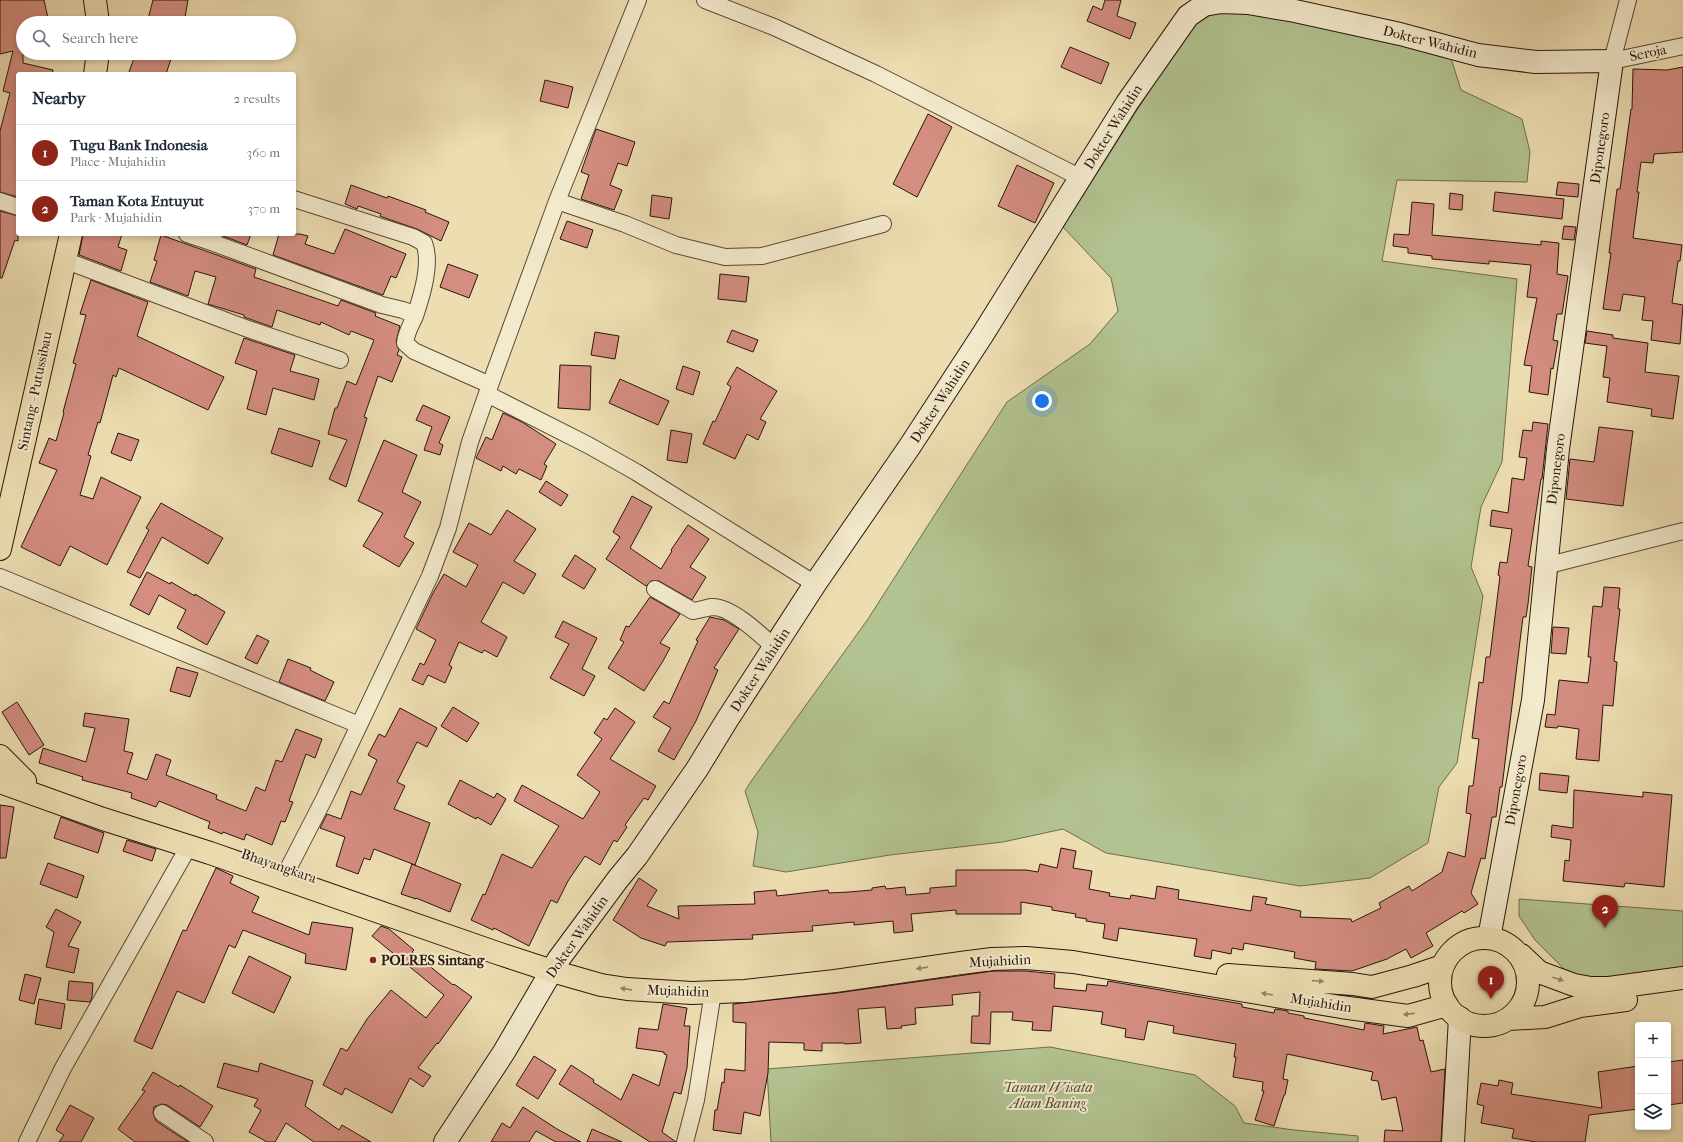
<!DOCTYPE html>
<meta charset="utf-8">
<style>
:root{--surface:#fff;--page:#f2f2f3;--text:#1f2937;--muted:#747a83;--line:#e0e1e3;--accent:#8f2418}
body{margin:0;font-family:"IM FELL French Canon",serif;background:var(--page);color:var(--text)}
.controls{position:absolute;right:12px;bottom:12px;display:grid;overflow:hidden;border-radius:4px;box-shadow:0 2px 6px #0003}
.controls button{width:36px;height:36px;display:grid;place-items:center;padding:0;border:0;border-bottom:1px solid var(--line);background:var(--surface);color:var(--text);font:20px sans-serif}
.you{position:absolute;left:1042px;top:401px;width:14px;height:14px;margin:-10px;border:3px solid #fff;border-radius:50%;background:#1a73e8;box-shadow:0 0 0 6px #1a73e833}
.badge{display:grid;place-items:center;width:26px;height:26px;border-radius:50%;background:var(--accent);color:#fff;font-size:13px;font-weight:700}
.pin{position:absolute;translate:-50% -33px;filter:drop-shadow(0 1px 2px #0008)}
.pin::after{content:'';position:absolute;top:21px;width:14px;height:12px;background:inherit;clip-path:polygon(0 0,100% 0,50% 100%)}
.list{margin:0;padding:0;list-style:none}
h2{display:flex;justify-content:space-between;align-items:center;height:52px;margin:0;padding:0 16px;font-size:17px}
h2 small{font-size:13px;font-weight:400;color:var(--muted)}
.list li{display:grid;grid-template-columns:26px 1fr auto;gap:12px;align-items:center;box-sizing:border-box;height:56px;padding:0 16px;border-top:1px solid var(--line)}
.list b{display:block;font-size:15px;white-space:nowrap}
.list p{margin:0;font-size:13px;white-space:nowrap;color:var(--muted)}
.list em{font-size:13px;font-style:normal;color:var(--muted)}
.icon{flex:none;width:22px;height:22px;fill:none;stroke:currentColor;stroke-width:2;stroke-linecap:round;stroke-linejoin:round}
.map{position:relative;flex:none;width:1683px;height:1142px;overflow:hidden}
.search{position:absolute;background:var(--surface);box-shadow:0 2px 6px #0003;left:16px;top:16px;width:280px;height:44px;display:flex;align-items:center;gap:10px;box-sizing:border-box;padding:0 14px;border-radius:22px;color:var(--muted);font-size:15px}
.panel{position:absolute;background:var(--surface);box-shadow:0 2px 6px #0003;left:16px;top:72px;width:280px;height:164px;border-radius:4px}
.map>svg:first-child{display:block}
</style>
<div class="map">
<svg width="1683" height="1142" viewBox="0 0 1683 1142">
<rect width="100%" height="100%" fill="#eddeb2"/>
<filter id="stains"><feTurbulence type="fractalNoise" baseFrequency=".005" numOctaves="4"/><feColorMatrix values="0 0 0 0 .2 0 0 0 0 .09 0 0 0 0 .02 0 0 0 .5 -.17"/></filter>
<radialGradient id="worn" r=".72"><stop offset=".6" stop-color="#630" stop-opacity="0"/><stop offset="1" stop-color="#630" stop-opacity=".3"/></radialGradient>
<path fill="#b2c290" stroke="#6e6c4e" d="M1237 5 1371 34 1451 58 1461 90 1522 119 1530 152 1527 182 1397 180 1382 261 1517 279 1502 462 1481 507 1471 567 1483 596 1457 763 1439 787 1428 843 1370 878 1300 886 1106 853 1063 829 1003 842 890 855 786 872 753 866 758 832 745 791 752 780 868 619 1007 402 1090 344 1118 311 1111 278 1063 227 1193 22Z
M1519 899 1683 911V967L1617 978 1572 977 1535 940 1519 916Z
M1050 1047 1195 1075 1235 1106 1244 1123 1294 1130 1358 1136V1142H771L767 1069Z"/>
<path fill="#d48d81" stroke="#29150d" d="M0 0H44L49 23H23V63L53 70 52 74H18V197L0 192V131L10 93 3 91 13 51 0 54Z
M153 0H188L184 23H147Z
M1105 0H1121L1117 16 1136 23 1130 39 1087 21 1093 6 1102 10Z
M1070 47 1109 63 1101 84 1061 67Z
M136 53H173L166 74H135L129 72Z
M1683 67V152L1654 154 1653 163 1641 162 1637 192H1639L1633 238 1682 245 1680 261H1678L1672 303 1683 305 1680 344 1651 340 1653 321 1642 320 1645 297 1623 294 1620 311 1603 309 1611 253H1609L1617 189H1620L1631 109H1632L1633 69 1667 70Z
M545 80 573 87 568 108 540 101Z
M928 114 952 127 917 197 893 184Z
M596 129 635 142 627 166 618 163 610 185 622 190 614 210 581 199 589 175 581 172Z
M1017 165 1054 183 1035 223 998 206Z
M1558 182 1579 184 1578 197 1556 195Z
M351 185 387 198 388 196 426 210 425 212 449 222 441 241 417 229 388 219 380 216 381 214 358 206 357 209 345 204Z
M1495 192 1564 199 1562 219 1493 211Z
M1450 193 1463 195 1462 210 1449 209Z
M652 195 672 198 669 219 650 216Z
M1412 202 1434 204 1432 235 1541 245V241L1559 243 1557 274 1568 276 1562 314H1557L1553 340 1558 341 1553 369 1551 368 1548 395 1529 392 1532 366 1524 365 1537 298 1527 297 1531 265 1489 261V264L1432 259V256L1408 253V248L1393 246 1394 234 1409 235Z
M0 211 18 216V241L15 240 2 278H0Z
M567 221 593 230 587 248 560 239Z
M1564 226 1576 227 1574 240 1562 239Z
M345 229 406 254 396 278 391 276 383 295 273 255 279 234H300L308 236 305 244 334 254Z
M83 234H122L118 247 127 250 121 271 79 255Z
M223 234H251L247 245 223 236Z
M161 235 256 269 254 277 338 306 341 300 376 313 375 316 400 326 396 342 399 350 397 355 402 357 392 382 378 376 364 417 367 418 346 487 329 479 347 440 328 434 335 408H337L347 381 356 385 374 340 351 331 349 335 321 322 320 325 277 310 272 327 244 317V315L208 304 216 277 195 271 188 296 150 282 157 261 154 260Z
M448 264 478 275 469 298 440 287Z
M720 274 749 277 746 302 718 299Z
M91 280 148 302 137 336 224 377 208 410 119 368 116 377 113 375 100 423 98 422 88 455 91 456 80 495 93 499 101 477 141 497 107 565 70 546 60 566 21 547 57 470 39 463 49 438 56 441 64 413 63 412 76 364 73 363 86 315 80 314Z
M732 330 758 340 753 352 727 342Z
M1587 331 1613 335V338L1648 343 1645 372 1679 376 1673 419 1651 416 1652 409 1607 402 1610 378 1603 377 1607 346 1585 343Z
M595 332 619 336 615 359 591 355Z
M244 338 295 355 290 371 319 379 314 400 273 388 266 415 247 409 257 371 235 363Z
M560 365 591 366 590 410 558 408Z
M683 366 700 372 693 395 676 389Z
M737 367 777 391 760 419 766 422 758 440 747 434 735 459 703 444 713 421 715 422 731 387 727 384Z
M620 379 669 401 658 425 609 403Z
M423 405 450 417 439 443 443 445 440 455 424 450 432 427 416 420Z
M503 413 522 422 556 444 544 464 547 466 541 480 519 469 516 474 503 466 501 471 476 458 486 437 492 440Z
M1533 422 1548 424 1542 479H1541L1528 566 1532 567 1528 604 1526 617H1523L1520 641 1502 787H1500L1496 817H1492L1485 859 1481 858 1471 893 1478 904 1464 913 1462 911 1426 933 1433 946 1411 958 1406 949 1387 959 1352 971 1315 969 1316 962 1294 958 1295 952 1244 943 1243 950 1232 948 1231 954 1212 950 1211 959 1194 956 1197 939 1119 928 1117 941 1103 938 1105 924 1086 921 1087 919 1075 917 1076 914 1052 910V907L1021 902V914H956V910L911 914 913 931 894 933 893 921 854 925V922L812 926 813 931 752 935 753 939 667 942 665 946 641 938 613 920 639 878 657 890 647 906 679 919 678 906 755 904 754 892 776 890 777 896 828 890 829 893 849 892 872 890V888L885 886 886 889 905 887 906 895 930 893V888L956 886V870H1026L1038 872 1040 864 1057 868 1061 848 1076 851 1073 868 1092 871 1089 889 1110 893 1109 896 1130 899 1131 895 1155 899 1157 886 1179 890 1178 899 1251 911 1253 896 1267 898 1265 904 1301 911 1300 917 1351 919 1352 922 1381 908 1379 903 1409 886 1412 891 1442 872 1448 852 1465 857 1471 814 1466 813 1469 786H1473L1479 739 1472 738 1479 682 1483 683 1486 657H1490L1500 576 1498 575 1500 562 1507 563 1512 529 1490 526 1492 510 1508 513 1512 478 1524 480 1527 458 1519 457 1521 443 1523 430 1532 431Z
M1599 427 1633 431 1623 506 1566 499 1570 459 1594 462Z
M279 428 320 441 312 467 271 453Z
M671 430 692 434 687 463 667 460Z
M118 433 139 440 131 461 111 453Z
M384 440 417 455 402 492 421 502 404 537 414 543 399 567 363 546 383 513 358 501Z
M546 481 568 495 561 506 539 492Z
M632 496 652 507 630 548 661 569 672 551 671 550 688 525 709 539 690 567 706 577 692 600 659 581H651L646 586 606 559 620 537 613 532Z
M161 503 223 538 208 564 162 537 140 578 127 572 149 530 146 528Z
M507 510 536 529 514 561 536 574 524 594 503 582 481 622 507 637 497 657 484 650 482 653 459 642 449 665 452 667 445 683 428 675 423 685 412 680 420 663 424 665 436 640 416 629 433 593 444 574 466 587 478 565 453 552 469 523 491 535Z
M575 555 596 569 584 589 562 576Z
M147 572 170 584 171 582 195 596V594L225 612 207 645 177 628 186 610 159 595 149 615 130 605Z
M1604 587 1620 588 1618 609H1620L1614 661 1617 662 1613 706 1603 705 1599 761 1576 759 1579 729 1558 726 1557 728 1545 727 1547 714 1555 715 1559 680 1588 683 1591 657H1588L1593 606 1602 607Z
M650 597 680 614 660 643 670 648 663 661 644 691 608 668 624 642 620 640 626 626 629 627Z
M710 617 724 620 739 629 714 668 718 670 696 721 674 760 658 751 671 728 653 717 664 701 669 704 698 641 696 640Z
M563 621 597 638 582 669 595 676 584 696 550 678 569 644 555 637Z
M1553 627 1569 628 1566 654 1551 653Z
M257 635 269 641 257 664 245 658Z
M288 659 311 668 310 670 334 682 325 701 279 682Z
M177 667 198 673 190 697 170 691Z
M17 702 44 745 29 755 2 712Z
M453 707 479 723 467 742 441 726Z
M400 708 437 728 427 747 417 742 397 782 405 786 394 809 430 823 415 865 374 849 370 860 364 858 358 874 336 866 345 837 320 828 327 814 341 819 351 791 361 795 377 760 368 755 379 734 385 737Z
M615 708 635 722 610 759 656 786 648 800 644 798 625 825 627 827 617 842 614 840 600 865 585 856 568 881 557 903 551 900 529 946 494 928 493 930 471 920 483 894 485 895 502 854 532 868 559 826 514 801 522 785 583 819 600 792 577 775 602 739 594 733 604 718 607 720Z
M85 713 129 719 124 751 133 753 127 773 147 780 156 754 171 760 166 775 217 795 216 799 246 811 256 787 265 791 276 760 282 762 296 729 322 739 315 758 306 754 289 801 293 802 285 822 281 821 272 845 246 834 244 840 223 832 222 834 208 828 210 822 159 801 156 807 131 798 132 793 82 780 83 777 39 763 43 748 86 762 95 728 83 726Z
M1540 773 1569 776 1567 793 1539 790Z
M460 780 494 798 497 793 506 799 491 825 477 817 476 819 448 804Z
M1574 790 1643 797V792L1672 795 1664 887 1625 883 1624 887 1563 881 1565 860 1569 861 1571 840 1551 837 1552 825 1573 828Z
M0 805 14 807 6 858H0Z
M61 817 104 833 98 853 54 838Z
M127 840 156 849 152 861 123 851Z
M48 863 84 876 77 898 40 884Z
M412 864 461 884 450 912 416 898V899L401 894Z
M216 868 233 876 230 883 259 897 252 912 309 935 312 922 353 928 346 970 305 963 306 954 243 930 235 948 229 945 204 1003 177 991 152 1049 134 1041 183 930 186 931Z
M56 909 81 922 68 946 79 949 74 973 46 967 54 932 46 927Z
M381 926 389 929 414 950 412 952 453 985 454 984 472 997 438 1044 437 1043 418 1068 431 1076 423 1087 410 1078 392 1113 345 1088 342 1095 323 1085 341 1048 347 1051 367 1019 391 990 426 1018 444 995 372 936Z
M249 956 291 977 274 1013 232 993Z
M993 971H1026L1055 974 1054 988 1086 991 1087 984 1107 986 1108 981 1242 1004V1007L1274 1013 1275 1009 1288 1011V1013L1304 1016V1018L1364 1030 1365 1023 1384 1026 1383 1034 1417 1027 1420 1041 1423 1040 1431 1072 1445 1069 1441 1142H1384L1385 1130 1403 1131 1396 1097 1382 1100 1378 1081 1371 1080 1373 1072 1287 1054 1283 1079 1288 1080 1285 1095H1284L1274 1126 1255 1120 1264 1091H1262L1263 1082 1233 1077 1236 1057H1234L1236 1044 1173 1033 1174 1026 1148 1021 1144 1040 1125 1037 1126 1029 1101 1024 1103 1012 1053 1006 1051 1031 1032 1030 1033 1022 1012 1020 1013 1012H991L990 1044 971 1043 972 1016H979L980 992 952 995 953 1005 915 1008 916 1024 901 1026 902 1028 887 1029 885 1007 858 1009 861 1043 845 1044 844 1043H822V1051L804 1050V1043L769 1042 768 1073 760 1116 744 1112 741 1134 713 1130 715 1110H717L722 1082 724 1083 725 1069 745 1071 746 1023 733 1022V1004L837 993Z
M25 974 41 978 34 1004 19 1000Z
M69 981 93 983 92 997 90 1002 67 1000Z
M39 999 65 1004 61 1029 35 1024Z
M663 1004 687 1008 684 1026H690L687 1068 681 1094 674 1092 662 1132 676 1142H650L559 1084 571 1065 594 1080 593 1082 621 1100 633 1074 659 1086 667 1055 664 1054V1052L636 1048 639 1028 658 1030Z
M534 1056 556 1070 538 1099 516 1085Z
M1683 1060V1103L1668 1105V1062Z
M224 1063 258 1072 260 1063 313 1081 305 1106 339 1130 342 1125 371 1142H314L286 1123 275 1142H267L249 1132 261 1110 254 1106 258 1099 217 1087Z
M1638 1066V1109L1589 1115 1585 1142H1536L1512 1138 1514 1129 1481 1123 1484 1106 1477 1104 1481 1083 1498 1086 1499 1080 1513 1083 1511 1094 1602 1108 1598 1072Z
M153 1072 179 1087 180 1085 213 1106 200 1127 167 1105 162 1104 154 1107 153 1113 156 1121 188 1142H135L118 1129 145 1091 142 1090Z
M70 1105 94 1118 81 1142H59L64 1135 56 1130Z
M523 1107 557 1129 581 1142H556L536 1131 529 1142H491L502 1123 510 1128Z
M592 1129 622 1142H587Z"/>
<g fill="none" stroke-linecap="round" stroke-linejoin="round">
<g stroke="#5a4736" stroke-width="18">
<path id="street" d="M705 0 774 27 876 74 1081 178
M1628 0 1612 61 1683 46
M294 199 413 237 424 243C432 263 422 295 415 316 411 325 406 333 405 343L414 351 490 385
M0 201 18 207
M557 201 625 224 676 245 725 257 762 256 883 224
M187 234 211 242
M214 234 211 242 382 305 403 310 415 315
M64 260 248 329 340 360
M487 394 588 445 636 472 815 584
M1545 566 1683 531
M0 577 359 725
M655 589 693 611C699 610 706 608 712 607 731 606 761 635 774 647
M288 869 324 799 430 576 448 528 470 442 490 385 557 201 638 0
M162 1113 205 1142
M27 1142 63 1068 189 846
M685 1142 696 1100 713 992"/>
</g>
<g stroke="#29150d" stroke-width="24">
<path id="secondary" d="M445 1142 504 1052 558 960 618 879 637 856 697 769 727 720 815 584 910 446 983 334 1127 103 1188 16 1204 5 1221 2 1248 3 1295 11 1400 34 1478 55 1536 62 1612 61 1558 449 1533 700 1489 938
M1453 1142 1460 1018"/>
</g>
<g stroke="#29150d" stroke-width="24">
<path id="primary" d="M0 782 103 819 210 853 497 953 552 971 601 985 627 989 692 993 745 991 835 981 961 963 992 959 1026 958 1073 962 1341 1007 1408 1016 1447 1005
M1440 982a44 44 0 1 1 88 0a44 44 0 1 1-88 0Z
M1521 955 1539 972 1574 985 1591 988H1609L1683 978
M1228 975 1353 984 1372 987 1413 976 1443 966
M1508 1019 1545 1017 1580 1006 1626 1000"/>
</g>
<g stroke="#29150d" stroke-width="24">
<path id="highway" d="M95 0 98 23
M95 74 98 53
M0 549 71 234
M0 756 25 781"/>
</g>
<use href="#street" stroke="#f3eacd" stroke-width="16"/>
<use href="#secondary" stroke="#f3eacd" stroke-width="22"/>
<use href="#primary" stroke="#eddeb2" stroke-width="22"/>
<use href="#highway" stroke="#eddeb2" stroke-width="22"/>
</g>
<defs><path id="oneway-solid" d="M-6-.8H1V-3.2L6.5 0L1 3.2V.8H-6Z"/></defs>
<g fill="#958468">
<use href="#oneway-solid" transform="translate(922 968) rotate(172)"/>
<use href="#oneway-solid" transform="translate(1558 979) rotate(18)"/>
<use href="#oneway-solid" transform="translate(1318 981) rotate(4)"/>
<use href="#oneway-solid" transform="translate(626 989) rotate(-172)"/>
<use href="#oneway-solid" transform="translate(1267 994) rotate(-170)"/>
<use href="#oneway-solid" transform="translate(1409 1014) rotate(173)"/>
</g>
<circle fill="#8f2418" stroke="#f3eacd" stroke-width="1.5" cx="373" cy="960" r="4"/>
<g text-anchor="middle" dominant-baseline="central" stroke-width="4" stroke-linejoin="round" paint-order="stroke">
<g font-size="14" fill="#29150d" stroke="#f3eacd">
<text transform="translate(1430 42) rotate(14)">Dokter Wahidin</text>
<text transform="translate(1648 53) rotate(-12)">Seroja</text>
<text transform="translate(1113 127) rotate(-58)">Dokter Wahidin</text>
<text transform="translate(1600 148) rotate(-82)">Diponegoro</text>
<text transform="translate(35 391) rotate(-78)">Sintang - Putussibau</text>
<text transform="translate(940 401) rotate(-57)">Dokter Wahidin</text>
<text transform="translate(1556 469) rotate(-83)">Diponegoro</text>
<text transform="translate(760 670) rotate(-57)">Dokter Wahidin</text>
<text transform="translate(1516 790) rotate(-80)">Diponegoro</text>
<text transform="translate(279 866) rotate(19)">Bhayangkara</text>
<text transform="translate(577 937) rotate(-55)">Dokter Wahidin</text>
<text transform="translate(1000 961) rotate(-3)">Mujahidin</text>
<text transform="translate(678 991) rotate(2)">Mujahidin</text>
<text transform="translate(1321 1003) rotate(9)">Mujahidin</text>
</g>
<g font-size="14" font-weight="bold" fill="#29150d" stroke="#f3eacd" text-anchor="start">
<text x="381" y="960">POLRES Sintang</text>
</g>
<g font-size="14" font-style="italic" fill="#524934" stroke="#f3eacd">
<text x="1048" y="1087">Taman Wisata<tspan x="1048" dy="16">Alam Baning</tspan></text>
</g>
</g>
<rect width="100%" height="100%" filter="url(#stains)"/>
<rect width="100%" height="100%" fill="url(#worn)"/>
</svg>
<div class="controls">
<button>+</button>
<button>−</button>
<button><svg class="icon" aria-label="layers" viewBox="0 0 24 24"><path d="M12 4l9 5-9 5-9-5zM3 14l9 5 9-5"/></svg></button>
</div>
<div class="you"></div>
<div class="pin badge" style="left:1491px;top:999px">1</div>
<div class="pin badge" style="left:1605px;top:928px">2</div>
<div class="search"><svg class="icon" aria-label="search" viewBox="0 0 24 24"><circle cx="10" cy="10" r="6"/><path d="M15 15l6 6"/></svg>Search here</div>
<section class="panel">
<h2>Nearby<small>2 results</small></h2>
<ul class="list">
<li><span class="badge">1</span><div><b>Tugu Bank Indonesia</b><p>Place · Mujahidin</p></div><em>360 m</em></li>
<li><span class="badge">2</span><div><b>Taman Kota Entuyut</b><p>Park · Mujahidin</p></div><em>370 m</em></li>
</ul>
</section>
</div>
